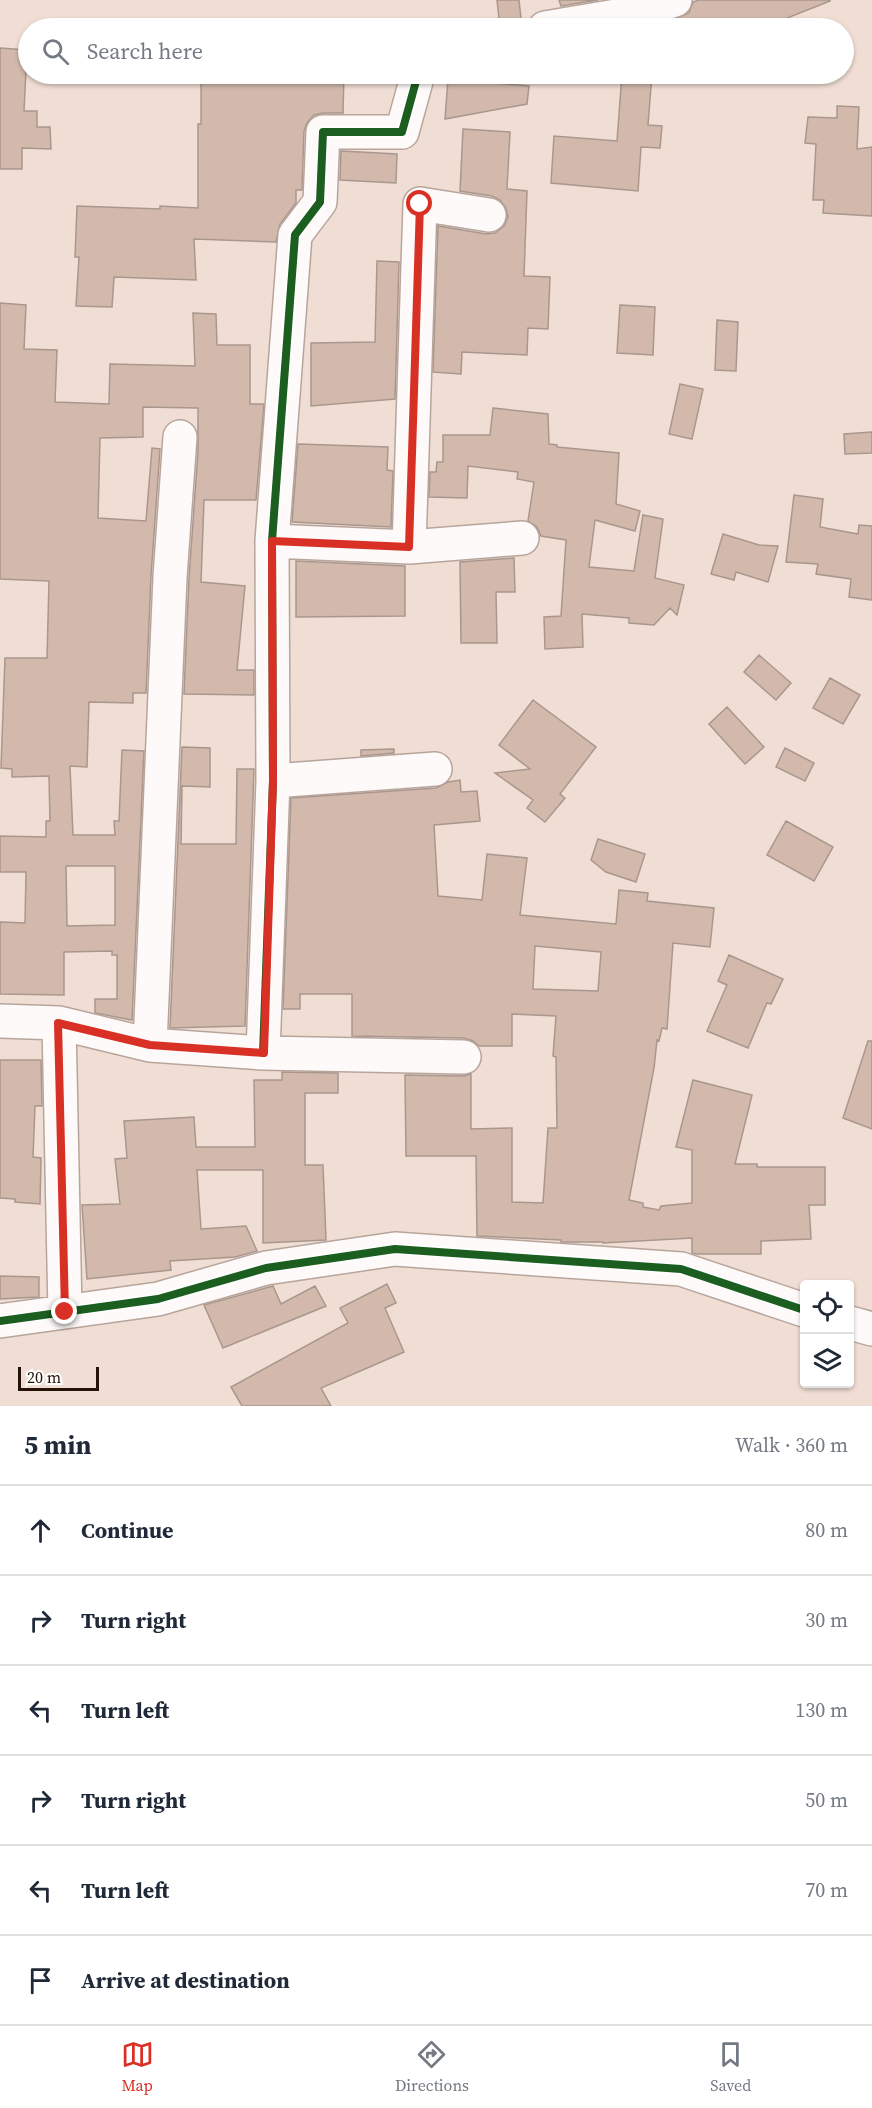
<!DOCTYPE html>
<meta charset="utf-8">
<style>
:root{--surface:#fff;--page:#f6f6f7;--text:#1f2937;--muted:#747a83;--line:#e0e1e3;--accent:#d93025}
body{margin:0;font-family:"Source Serif 4",serif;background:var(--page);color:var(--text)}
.controls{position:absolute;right:18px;bottom:18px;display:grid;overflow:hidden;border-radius:6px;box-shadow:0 2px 4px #0004}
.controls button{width:54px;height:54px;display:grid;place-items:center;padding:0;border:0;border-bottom:2px solid var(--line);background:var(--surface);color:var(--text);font:30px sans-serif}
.scale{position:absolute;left:18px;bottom:15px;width:81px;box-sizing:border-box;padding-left:6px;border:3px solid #241107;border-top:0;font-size:16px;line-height:21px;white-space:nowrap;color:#241107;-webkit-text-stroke:4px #fff;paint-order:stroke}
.stop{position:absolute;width:18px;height:18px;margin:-14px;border:4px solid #d93025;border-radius:50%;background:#fff}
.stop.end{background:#d93025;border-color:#fff;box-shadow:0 2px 6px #0008}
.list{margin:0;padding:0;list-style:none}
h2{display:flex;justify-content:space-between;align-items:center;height:78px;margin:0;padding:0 24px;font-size:26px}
h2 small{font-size:20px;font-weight:400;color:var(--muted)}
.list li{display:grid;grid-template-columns:39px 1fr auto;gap:18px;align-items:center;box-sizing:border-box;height:90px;padding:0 24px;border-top:2px solid var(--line)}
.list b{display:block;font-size:22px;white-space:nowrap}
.list em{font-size:20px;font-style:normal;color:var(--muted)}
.icon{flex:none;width:33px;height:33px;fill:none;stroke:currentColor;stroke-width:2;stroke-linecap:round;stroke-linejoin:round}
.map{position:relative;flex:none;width:872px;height:1406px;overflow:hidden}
.search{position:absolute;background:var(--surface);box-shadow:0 2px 4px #0004;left:18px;right:18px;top:18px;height:66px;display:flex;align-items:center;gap:15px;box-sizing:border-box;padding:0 21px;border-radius:33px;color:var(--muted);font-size:22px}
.sheet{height:618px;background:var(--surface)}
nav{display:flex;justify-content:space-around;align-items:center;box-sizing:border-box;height:84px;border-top:2px solid var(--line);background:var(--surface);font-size:16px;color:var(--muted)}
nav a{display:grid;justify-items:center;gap:3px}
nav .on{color:var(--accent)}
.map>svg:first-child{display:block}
</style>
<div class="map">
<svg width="872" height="1406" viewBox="0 0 872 1406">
<rect width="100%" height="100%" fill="#f0ddd4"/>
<path fill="#d2b9ac" stroke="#a9978e" stroke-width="1.5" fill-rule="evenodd" d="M497 0H519L522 28H500Z
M559 0H598L561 6Z
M699 0H830V1L762 28H669L667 22 689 13 693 2Z
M0 48 27 50 24 111H37V127H50L51 149 22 148V169H0Z
M201 74H344L343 113H323L314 115 307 123 304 131 302 190H296V203L280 224 276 242 194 239 196 280 114 277 112 307 76 306 79 257H75L77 206 160 209V206L198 208V124H201Z
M622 74H652L648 125 662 126 660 148 641 147 638 191 551 183 554 136 617 141Z
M448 79 529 86 527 104 445 119Z
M837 106 859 107 857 149 872 147V216L823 213 824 200H813L816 144 805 143 808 117 837 118Z
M463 129 510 132 507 189 527 191 524 276 550 277 548 329 528 328 527 355 462 352 461 374 433 372 438 226 486 234 495 233 504 226 508 217 506 208 500 200 492 196 460 191Z
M341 151 397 154 396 183 340 180Z
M377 261 399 262 395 399 311 406V343L375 342Z
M0 303 26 305 24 349 57 350 55 402 109 404 110 364 195 366 193 313 216 314 217 345H250V404H264L256 500H204L201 582 245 586 237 670H254V695L184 694 189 578 198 452V408L143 407V437L100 438 98 518 146 521 152 448 160 449 151 576 146 693H133V703L89 702 87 767 70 766 73 835H115L114 821H119L122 750 144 751 132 1020 95 1013V999H117V955H112V951L64 952V995L0 994V922L25 923 26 872H0V836L46 837V821H50L49 776 12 777V769L1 768 5 658H47L49 581 0 579ZM66 866H115V925L67 926Z
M620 305 655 307 653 355 617 353Z
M717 320 738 322 736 371 715 370Z
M680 384 703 389 692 439 669 434Z
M493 408 548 414 549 444 557 445V447L619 453 616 504 640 511 635 531 595 520 589 567 634 571 643 515 663 519 655 578 684 585 677 615 670 608 654 625 629 623V618L582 614 583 647 545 649 544 617 561 616 566 540 541 536 537 527 528 521 534 482 517 479 518 472 468 466 467 498 429 497 430 472H436L437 462H443V435H490Z
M872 432V453L845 454 844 434Z
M298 444 388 447 387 470 393 471 391 527 292 522Z
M794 495 823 499 820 527 858 534 859 525 872 526V600L849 597 851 579 816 574 818 564 786 562Z
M723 534 759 545 778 546 768 582 736 572 734 580 711 574Z
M514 558 515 592H496L497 643H461L460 562Z
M296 561 405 566V616L296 617Z
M759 655 791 683 776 700 744 672Z
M830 678 860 695 843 724 813 708Z
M533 700 596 747 560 794 565 798 545 822 527 808 533 800 495 773 530 769 499 745Z
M727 707 764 747 745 764 709 724Z
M182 747 210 748V787L182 786 181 844H236L237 769H254L245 1026 170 1028Z
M785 748 814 763 805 781 776 767Z
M394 749V753L361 756V750Z
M460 780 461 792 477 791 480 821 434 825 438 896 482 900 487 854 527 858 520 915 616 924 619 890 648 893 647 901 714 908 710 947 673 943 667 1029 662 1028 659 1041 657 1040 654 1068 629 1200 643 1203V1207L659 1210 661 1206 692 1203V1150L676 1147 693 1080 752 1095 735 1164H757V1167H825V1205H809L811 1239 761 1241V1254H696L692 1253V1238L603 1243V1242H561V1240L477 1236 476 1156H406L405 1075 464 1076 471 1074V1129L512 1128V1202L543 1203 548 1128H557L556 1057 553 1056 556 1016 512 1014V1046H479L473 1041 464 1038 352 1036V994H300V1009H283L291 798 436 788 448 782ZM535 946 601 952 598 991 533 989Z
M786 821 833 847 814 881 767 855Z
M598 839 645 854 636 882 606 872 591 860Z
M729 955 783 979 771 1004 767 1003 748 1048 707 1031 727 985 718 981Z
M868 1041H872V1129L843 1118Z
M0 1060H41L42 1106H35L33 1157 41 1158 40 1204 15 1202V1199L0 1198Z
M282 1072 338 1073V1093H305V1165H323L326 1240 263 1243V1170H197L201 1229 246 1226 257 1251 235 1257 170 1261 171 1270 87 1279 82 1205 120 1204 115 1159 127 1158 124 1121 194 1117 196 1147H255L254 1080H282Z
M0 1276 39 1277V1297L0 1299Z
M387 1284 396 1303 385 1308 404 1352 321 1388 331 1406H242L231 1387 348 1323 340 1308Z
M273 1286 281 1304 315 1286 326 1306 223 1348 204 1305Z"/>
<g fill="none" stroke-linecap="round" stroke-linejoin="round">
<g stroke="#b7a59c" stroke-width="36">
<path id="minor" d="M545 28 640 12 675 0
M272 541 409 547 522 538
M409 547 420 204 489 215
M273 781 435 769
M0 1021 59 1023 150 1045 263 1053 464 1057
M59 1023 65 1312
M150 1045 170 577 180 437
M263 1053 273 781 272 541 295 235 320 202 323 132H402L418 74
M0 1321 158 1299 266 1268 395 1249 681 1269 804 1310
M850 1323 872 1329"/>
</g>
<use href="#minor" stroke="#fdfaf9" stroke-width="33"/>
<g stroke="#fff" stroke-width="11">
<path id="cycleway" d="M263 1053 273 781 272 541 295 235 320 202 323 132H402L418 74
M0 1321 158 1299 266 1268 395 1249 681 1269 804 1310"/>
</g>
<use href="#cycleway" stroke="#1b5e20" stroke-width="8"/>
</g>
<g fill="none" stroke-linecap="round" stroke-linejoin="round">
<path stroke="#d93025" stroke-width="8" d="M65 1312 58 1023 150 1045 264 1053 273 781 272 541 409 547 420 204"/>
</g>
</svg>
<div class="controls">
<button><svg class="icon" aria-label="locate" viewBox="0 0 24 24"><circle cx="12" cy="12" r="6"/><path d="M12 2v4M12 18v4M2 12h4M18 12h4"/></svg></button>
<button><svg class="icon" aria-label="layers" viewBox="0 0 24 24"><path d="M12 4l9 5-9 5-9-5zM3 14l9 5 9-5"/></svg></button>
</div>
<div class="scale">20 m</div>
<div class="stop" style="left:420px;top:204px"></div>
<div class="stop end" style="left:65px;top:1312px"></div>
<div class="search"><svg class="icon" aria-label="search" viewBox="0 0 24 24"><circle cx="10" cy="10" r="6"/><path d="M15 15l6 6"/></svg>Search here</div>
</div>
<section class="sheet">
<h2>5 min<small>Walk · 360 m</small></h2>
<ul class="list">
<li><svg class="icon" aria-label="ahead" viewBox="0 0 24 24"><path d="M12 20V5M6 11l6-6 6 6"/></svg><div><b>Continue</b></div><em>80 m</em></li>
<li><svg class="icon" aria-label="right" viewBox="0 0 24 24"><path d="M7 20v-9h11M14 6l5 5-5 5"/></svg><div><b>Turn right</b></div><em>30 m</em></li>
<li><svg class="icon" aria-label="left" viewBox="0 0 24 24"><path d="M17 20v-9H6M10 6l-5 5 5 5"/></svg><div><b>Turn left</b></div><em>130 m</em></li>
<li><svg class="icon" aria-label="right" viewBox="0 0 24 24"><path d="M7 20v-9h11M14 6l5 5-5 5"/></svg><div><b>Turn right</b></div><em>50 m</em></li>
<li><svg class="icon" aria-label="left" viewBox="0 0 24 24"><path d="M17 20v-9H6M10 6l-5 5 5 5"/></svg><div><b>Turn left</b></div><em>70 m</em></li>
<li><svg class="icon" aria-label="arrive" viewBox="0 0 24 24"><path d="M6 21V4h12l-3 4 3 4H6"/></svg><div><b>Arrive at destination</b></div></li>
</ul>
</section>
<nav>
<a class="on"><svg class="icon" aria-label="map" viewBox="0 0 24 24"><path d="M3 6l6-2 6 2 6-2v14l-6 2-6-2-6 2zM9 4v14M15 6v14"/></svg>Map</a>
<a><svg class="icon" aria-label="directions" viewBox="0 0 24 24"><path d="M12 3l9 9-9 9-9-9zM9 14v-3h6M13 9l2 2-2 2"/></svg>Directions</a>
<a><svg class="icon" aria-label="saved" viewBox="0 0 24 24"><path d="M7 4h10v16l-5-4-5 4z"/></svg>Saved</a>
</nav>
